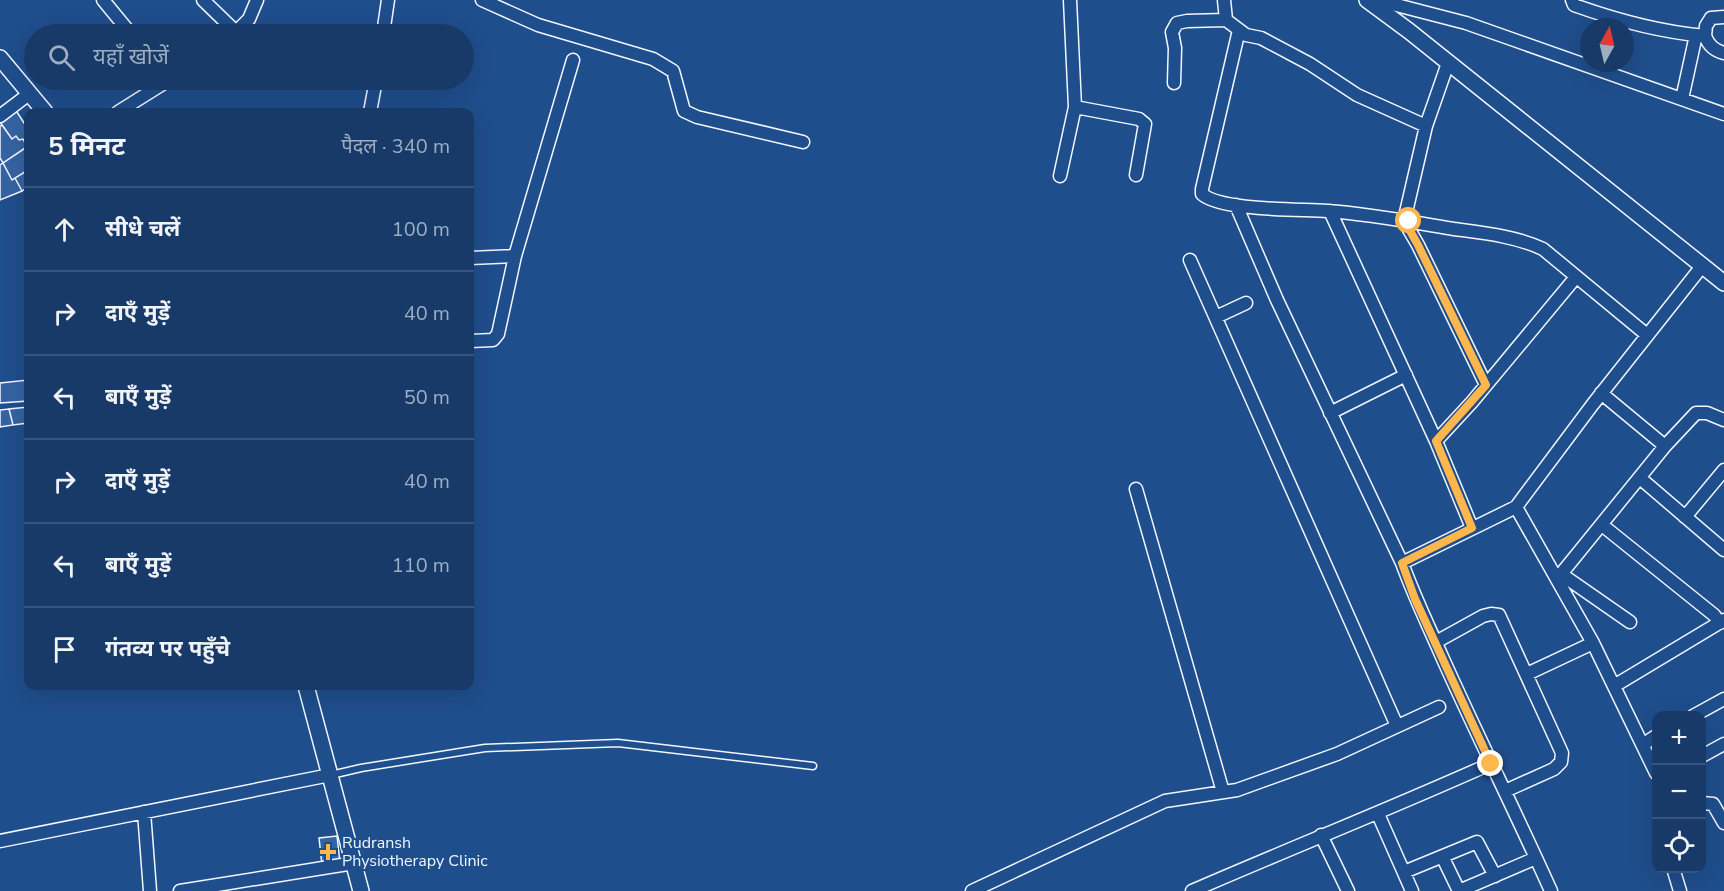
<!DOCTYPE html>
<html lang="hi">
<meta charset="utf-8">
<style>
:root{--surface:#173a69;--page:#20416f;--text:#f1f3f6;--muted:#9eadc0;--line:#36547d}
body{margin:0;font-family:"Nunito Sans","Noto Sans Devanagari",sans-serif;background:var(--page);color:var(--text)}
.controls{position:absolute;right:18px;bottom:18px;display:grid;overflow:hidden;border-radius:12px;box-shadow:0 6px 24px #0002}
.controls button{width:54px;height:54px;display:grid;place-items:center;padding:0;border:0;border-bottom:2px solid var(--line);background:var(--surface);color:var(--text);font:30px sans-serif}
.compass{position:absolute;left:1580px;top:18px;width:54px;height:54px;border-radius:50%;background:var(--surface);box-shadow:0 6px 24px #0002;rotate:8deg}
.stop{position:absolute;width:18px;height:18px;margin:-14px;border:4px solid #ffb74d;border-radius:50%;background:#fff}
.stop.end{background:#ffb74d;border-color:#fff;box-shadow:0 2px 6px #0008}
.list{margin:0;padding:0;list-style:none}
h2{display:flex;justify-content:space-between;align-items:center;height:78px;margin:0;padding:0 24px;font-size:26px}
h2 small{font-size:20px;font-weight:400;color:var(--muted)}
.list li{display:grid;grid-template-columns:39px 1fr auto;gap:18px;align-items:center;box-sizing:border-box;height:84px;padding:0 24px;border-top:2px solid var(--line)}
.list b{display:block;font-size:22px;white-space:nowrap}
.list em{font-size:20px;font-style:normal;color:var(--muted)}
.icon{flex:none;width:33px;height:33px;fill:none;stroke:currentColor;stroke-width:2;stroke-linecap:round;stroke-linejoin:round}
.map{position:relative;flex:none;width:1724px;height:891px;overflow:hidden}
.search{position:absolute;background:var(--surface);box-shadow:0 6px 24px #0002;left:24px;top:24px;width:450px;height:66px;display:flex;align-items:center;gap:15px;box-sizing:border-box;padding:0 21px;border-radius:33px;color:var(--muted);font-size:22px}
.panel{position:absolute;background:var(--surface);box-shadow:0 6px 24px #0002;left:24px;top:108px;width:450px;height:582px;border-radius:12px}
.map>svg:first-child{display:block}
</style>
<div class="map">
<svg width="1724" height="891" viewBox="0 0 1724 891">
<rect width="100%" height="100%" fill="#1f4e8c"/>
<path fill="#3563a3" stroke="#f2f6ff" stroke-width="1.5" d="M15 109 28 129 27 147 23 139 19 140 16 136 12 139 0 122Z
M2 125 12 139 16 136 19 140 23 139 27 147 3 163 0 158V126Z
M28 146V170L12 180 3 163Z
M3 163 12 180 15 178 22 191 0 200V165Z
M28 170V187L22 191 15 178Z
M28 380V401L0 403V383Z
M28 407V423L13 425 9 409Z
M9 409 13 425 0 427V410Z
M337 836 340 863 322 865 319 838Z"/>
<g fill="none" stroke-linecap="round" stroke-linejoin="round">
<g stroke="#f2f6ff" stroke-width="9">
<path id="service" d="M331 775 361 768 485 748 618 743 813 766"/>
</g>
<g stroke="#f2f6ff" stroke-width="15">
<path id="minor" d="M103 0 131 34
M203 0 236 32
M482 0 538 25 653 59 673 71 684 111 697 117 803 142
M1224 0 1226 20 1246 35 1261 38 1310 64 1357 95 1426 126
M1377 0 1466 23 1724 114
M1572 0 1574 5C1616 20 1660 32 1705 36L1706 26 1711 18 1724 17
M1239 30 1202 189V194C1221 211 1300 209 1327 211 1370 214 1412 222 1454 229 1484 233 1515 236 1543 249L1647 335
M234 34 249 19 257 0
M383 34 388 0
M1705 36C1709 46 1714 50 1724 53
M1448 63 1426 126 1404 221 1418 245 1486 385
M1174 83 1175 48 1172 32 1177 23 1187 21 1226 20
M1682 99 1696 35
M1075 107 1139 119 1145 124 1136 175
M118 112 169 80
M370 112 376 80
M0 116 29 94
M1060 176 1075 107 1070 0
M1236 205 1277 300 1402 563C1414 596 1429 627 1443 659 1478 737 1516 813 1551 891
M1330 211 1436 441 1472 528
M470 258 515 256 573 60
M1190 260 1397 726
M1216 317 1246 303
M470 341 493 340 498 334 515 256
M1601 393 1665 446
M1330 413 1406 375
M1436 441 1472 402 1576 277
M1640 478 1724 550
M1136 489 1223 792
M1516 507 1593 643 1656 773
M1685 517 1724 470
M1602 525 1714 615 1720 623
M1402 563 1516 507 1593 404 1703 265
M1561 574 1630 622
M1557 579 1665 446 1696 413H1707L1724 420
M1436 642 1483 616 1491 614 1499 615 1562 753 1561 762 1554 769 1505 791
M1527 674 1593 643
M1614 686 1724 620
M1693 716 1724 699
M1644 744 1656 736
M1702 756 1724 744
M1702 803 1713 804 1724 823
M144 812 150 891
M1378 814 1412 891
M1321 835 1348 891
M0 841 330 775
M1443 858 1459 891
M1673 868 1680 891
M1404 872 1477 842 1495 876
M180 891 354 863
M972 891 1165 801 1237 790 1337 754 1439 707
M1192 891C1291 848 1392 808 1490 764
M1459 891 1536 858"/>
</g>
<g stroke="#f2f6ff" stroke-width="18">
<path id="tertiary" d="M1367 0 1409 31 1724 283
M0 58 45 112
M306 686 361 891"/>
</g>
<use href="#service" stroke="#1f4e8c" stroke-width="6"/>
<use href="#minor" stroke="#1f4e8c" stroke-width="12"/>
<use href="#tertiary" stroke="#1f4e8c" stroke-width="15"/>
</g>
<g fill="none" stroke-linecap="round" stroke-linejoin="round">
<path stroke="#ffb74d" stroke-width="8" d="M1409 221 1404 220 1418 245 1486 385 1436 441 1472 528 1402 563 1415 599 1491 764"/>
</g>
<path fill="#ffb74d" stroke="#1f4e8c" stroke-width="2" d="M325 843h6v6h6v6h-6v6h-6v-6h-6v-6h6z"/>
<g text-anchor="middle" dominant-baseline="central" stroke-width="4.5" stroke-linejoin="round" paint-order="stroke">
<g font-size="16" fill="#f2f6ff" stroke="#1f4e8c" text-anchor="start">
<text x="342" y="843">Rudransh<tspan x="342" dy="18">Physiotherapy Clinic</tspan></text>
</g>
</g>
</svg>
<div class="controls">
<button>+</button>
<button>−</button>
<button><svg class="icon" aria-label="locate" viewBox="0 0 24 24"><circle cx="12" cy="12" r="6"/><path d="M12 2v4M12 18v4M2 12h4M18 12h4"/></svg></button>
</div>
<svg class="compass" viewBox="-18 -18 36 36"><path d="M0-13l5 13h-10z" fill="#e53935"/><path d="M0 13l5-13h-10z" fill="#9eadc0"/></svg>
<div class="stop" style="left:1409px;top:221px"></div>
<div class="stop end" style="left:1491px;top:764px"></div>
<div class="search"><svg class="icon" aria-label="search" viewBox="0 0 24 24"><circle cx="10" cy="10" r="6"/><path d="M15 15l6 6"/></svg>यहाँ खोजें</div>
<section class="panel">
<h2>5 मिनट<small>पैदल · 340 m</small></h2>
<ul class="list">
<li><svg class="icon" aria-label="ahead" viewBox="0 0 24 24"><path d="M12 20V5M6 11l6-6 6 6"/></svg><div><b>सीधे चलें</b></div><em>100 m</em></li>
<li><svg class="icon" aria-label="right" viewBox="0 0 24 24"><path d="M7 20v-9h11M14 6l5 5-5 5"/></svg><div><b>दाएँ मुड़ें</b></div><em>40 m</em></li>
<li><svg class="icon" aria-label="left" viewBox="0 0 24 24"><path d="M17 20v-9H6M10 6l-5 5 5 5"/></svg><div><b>बाएँ मुड़ें</b></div><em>50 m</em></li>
<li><svg class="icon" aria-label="right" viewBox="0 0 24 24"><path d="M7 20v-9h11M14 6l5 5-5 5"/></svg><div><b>दाएँ मुड़ें</b></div><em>40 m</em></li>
<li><svg class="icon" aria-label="left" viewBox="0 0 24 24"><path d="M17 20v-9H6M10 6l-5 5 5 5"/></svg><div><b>बाएँ मुड़ें</b></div><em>110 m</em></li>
<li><svg class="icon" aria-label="arrive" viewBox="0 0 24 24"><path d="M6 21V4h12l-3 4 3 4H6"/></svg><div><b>गंतव्य पर पहुँचे</b></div></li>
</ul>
</section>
</div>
